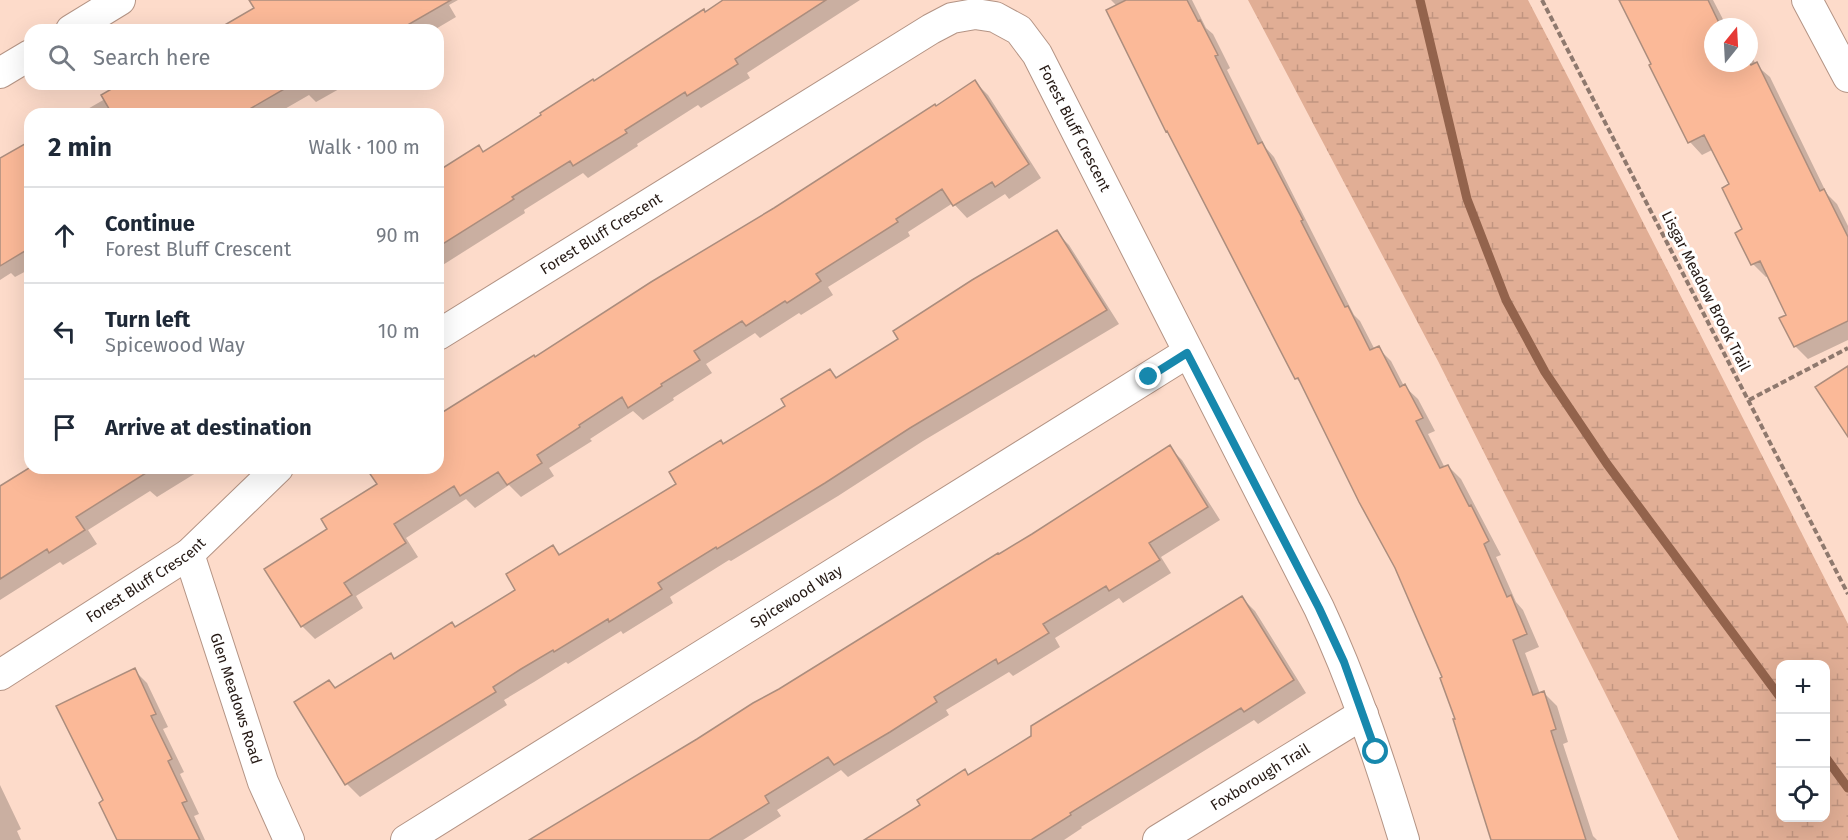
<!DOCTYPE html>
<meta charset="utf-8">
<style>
:root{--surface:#fff;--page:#f2f2f3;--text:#1f2937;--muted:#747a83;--line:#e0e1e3}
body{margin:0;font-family:"Fira Sans",sans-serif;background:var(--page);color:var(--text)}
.controls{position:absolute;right:18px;bottom:18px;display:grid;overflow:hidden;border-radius:12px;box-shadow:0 6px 24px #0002}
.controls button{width:54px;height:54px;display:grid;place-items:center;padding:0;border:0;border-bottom:2px solid var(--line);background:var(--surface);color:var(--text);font:30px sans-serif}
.compass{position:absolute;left:1704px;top:18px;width:54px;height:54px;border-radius:50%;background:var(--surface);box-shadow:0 6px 24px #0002;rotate:18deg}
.stop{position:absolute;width:18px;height:18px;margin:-14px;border:4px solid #1788ad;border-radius:50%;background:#fff}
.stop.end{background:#1788ad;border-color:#fff;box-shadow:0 2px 6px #0008}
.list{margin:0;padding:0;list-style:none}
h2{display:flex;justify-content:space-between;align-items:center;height:78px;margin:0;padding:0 24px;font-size:26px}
h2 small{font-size:20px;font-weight:400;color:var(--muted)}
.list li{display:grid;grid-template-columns:39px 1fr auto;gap:18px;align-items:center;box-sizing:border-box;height:96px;padding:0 24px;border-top:2px solid var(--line)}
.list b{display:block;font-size:22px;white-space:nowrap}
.list p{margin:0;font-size:20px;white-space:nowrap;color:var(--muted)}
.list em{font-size:20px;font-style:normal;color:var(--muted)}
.icon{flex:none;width:33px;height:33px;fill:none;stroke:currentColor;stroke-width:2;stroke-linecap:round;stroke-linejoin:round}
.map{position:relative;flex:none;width:1848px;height:840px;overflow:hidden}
.search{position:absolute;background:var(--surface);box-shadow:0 6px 24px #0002;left:24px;top:24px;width:420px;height:66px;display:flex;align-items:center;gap:15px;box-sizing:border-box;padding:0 21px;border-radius:18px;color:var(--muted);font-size:22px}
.panel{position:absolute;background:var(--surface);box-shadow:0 6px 24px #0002;left:24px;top:108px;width:420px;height:366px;border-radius:18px}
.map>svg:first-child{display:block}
</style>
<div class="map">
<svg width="1848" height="840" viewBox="0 0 1848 840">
<defs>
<pattern id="wetland-marsh" width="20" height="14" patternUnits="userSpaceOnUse" patternTransform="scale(1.5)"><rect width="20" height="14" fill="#e1ae95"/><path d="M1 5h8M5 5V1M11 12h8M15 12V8" fill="none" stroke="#c19580"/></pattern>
</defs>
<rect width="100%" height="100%" fill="#fddbca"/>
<path fill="url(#wetland-marsh)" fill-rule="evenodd" d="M1248 0H1528L1623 183 1848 624V840H1679L1438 361ZM1780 664H1826V818H1780Z"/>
<path fill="#0003" d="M263 0H458L449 5 456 17 434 30H218L256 9Z
M726 0H860L747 73 750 78 701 108 698 105 637 144 638 146 588 178 583 173 524 210 525 213 438 268V173L479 147 484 153Z
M1111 0H1192L1206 28 1213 34 1230 68 1227 70 1266 148 1274 157 1354 315 1360 321 1375 350 1378 348 1391 361 1404 386 1418 399 1435 431 1428 434 1445 468 1448 466 1461 479 1501 555 1496 557 1516 602 1523 610 1539 647 1525 653 1540 694 1544 693 1557 706 1568 742 1563 744 1593 836 1597 840H1493L1444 678 1385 546 1302 384 1296 378 1117 6Z
M1621 0H1713L1727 27H1713V63H1749V51L1756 65 1770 77 1827 194 1837 204 1848 226V340L1808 359 1795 346 1788 315 1769 276 1766 277 1753 264 1737 233 1744 230 1731 185 1714 149 1702 155 1690 142Z
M975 82 988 95 1041 178 1009 199 1005 194 967 218 953 203 908 232 910 236 828 287 833 295 801 315 799 313 760 338 755 333 706 364 712 373 673 398 674 400 643 420 633 411 590 439 592 441 549 468 554 476 521 497 509 485 475 508 466 499 406 538 418 557 356 596 363 608 315 639 302 626 329 529 379 484 383 468H438V417L535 359Z
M124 84H348L316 102 309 95 276 114H79L105 99Z
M30 148V269L15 277 11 273 0 280V166Z
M1056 232 1069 245 1119 324 923 441 838 496 731 561 729 560 670 597 673 603 623 634 621 631 568 664 566 662 534 682 504 700 507 705 360 797 347 784 329 681 336 689 390 655 395 660 456 628 517 590 553 547 561 555 678 485 724 446 787 407 830 371 838 378 900 340Z
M1169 447 1182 460 1220 520 1161 557 1171 573 1123 603 1119 598 1055 638 1060 647 1013 676 1009 672 946 710 949 715 848 777 841 770 777 810 781 816 743 840H533L999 556Z
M32 468H204L157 497 150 491 88 530 97 544 63 565 60 562 0 600V487Z
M1242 598 1255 611 1306 693 1258 724 1254 720 1081 827 1082 828 1064 840H867L922 806 965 771 969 776 1032 737Z
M134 670 147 683 168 727 163 729 184 772 180 774 199 814 194 816 205 840H118L105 801Z
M0 785 21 829 17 831 21 840H0Z"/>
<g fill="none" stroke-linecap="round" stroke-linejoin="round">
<path stroke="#93634c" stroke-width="9" d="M1420 0 1467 199 1506 300 1545 372 1607 464 1780 697
M1826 758 1848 788"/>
</g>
<path fill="#fbb998" stroke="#ac8d7d" stroke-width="1.5" d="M249 0H451L399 30H216L254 8Z
M723 0H826L735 59 738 64 687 96 685 92 625 130 627 133 573 166 570 161 512 197 514 199 438 247V171L479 145 483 152 541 115 540 113 593 79 594 81 704 9 705 12Z
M1126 0H1187L1198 21 1200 20 1218 55 1215 56 1258 144 1262 142 1303 220 1301 221 1325 268 1345 307 1348 306 1370 350 1379 346 1400 387 1405 384 1423 418 1416 421 1440 468 1448 465 1469 506 1471 505 1489 541 1484 544 1507 597 1511 595 1527 634 1513 640 1533 695 1544 691 1556 729 1551 731 1586 840H1491L1453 719H1455L1440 678 1442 677 1395 568 1359 502 1298 378 1295 379 1167 131 1166 132 1106 10Z
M1619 0H1708L1721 27H1713V63H1749V61L1751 65 1757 62 1820 191 1824 189 1848 237V321L1794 347 1779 318 1786 315 1760 261 1751 265 1735 233 1742 229 1722 188 1729 184 1704 135 1688 143 1649 65 1651 64Z
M975 80 1029 164 995 187 992 182 953 206 942 189 896 219 898 222 816 274 821 281 787 303 785 301 746 326 742 321 694 351 700 360 661 384 662 386 628 408 622 397 579 425 580 427 537 455 542 463 507 485 498 472 460 496 454 486 394 524 406 543 344 583 352 595 301 627 264 569 327 529 321 519 377 484 366 468H438V415L534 355 535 357 651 282 774 208 935 104 936 106Z
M120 84H293L241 114H112L101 95Z
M30 141V248L0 266V158Z
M1057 230 1107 310 910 428 825 483 717 549 716 547 658 583 662 589 609 622 608 619 554 652 553 650 521 669 493 687 496 692 345 785 294 702 329 680 335 688 391 653 394 659 452 622 455 627 515 590 506 574 553 545 559 555 676 484 669 472 721 440 723 444 785 406 781 399 830 369 836 378 898 339 893 331 972 280Z
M1848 366V437L1815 387Z
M1170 445 1208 507 1149 543 1160 560 1109 591 1106 586 1043 624 1049 633 998 664 996 659 934 697 937 702 890 732 834 765 828 757 765 796 769 803 709 840H529L697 739 753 703 779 689 998 553 999 554 1032 534Z
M29 468H154L76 517 85 530 49 553 47 549 0 579V486Z
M1242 596 1294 680 1244 712 1241 708 1070 813 1071 815 1031 840H864L920 805 917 800 965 769 968 775 1031 736V726Z
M135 668 156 714 151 716 172 759 168 761 187 801 182 803 200 840H117L99 803 103 800 56 706Z"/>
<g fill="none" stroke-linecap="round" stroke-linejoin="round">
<g stroke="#b49485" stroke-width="32">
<g id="minor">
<path d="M1807 0 1848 77"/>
<path d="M71 30 120 0"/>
<path d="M0 73 30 55"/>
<path id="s1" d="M438 335 931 29 952 18 975 14 995 17 1019 30 1037 54 1319 608C1354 683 1380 761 1404 840"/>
<path id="s2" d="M189 554 263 782 289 840"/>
<path id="s3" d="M0 675 189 554 278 468"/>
<path id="s4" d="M406 840 1187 353"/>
<path id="s5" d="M1158 840 1363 714"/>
</g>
</g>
<path stroke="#8f796e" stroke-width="4" stroke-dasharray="6 3" stroke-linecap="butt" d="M1542 0 1848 594
M1749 400 1848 348"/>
<use href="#minor" stroke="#fff" stroke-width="30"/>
</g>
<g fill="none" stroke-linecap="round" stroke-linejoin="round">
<path stroke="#1788ad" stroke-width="8" d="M1149 377 1187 353 1319 608 1344 662 1376 752"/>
</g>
<g text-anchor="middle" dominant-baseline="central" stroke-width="6" stroke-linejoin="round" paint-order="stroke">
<g font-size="15" fill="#241813" stroke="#fff">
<text stroke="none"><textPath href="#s1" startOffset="788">Forest Bluff Crescent</textPath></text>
<text stroke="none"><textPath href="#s1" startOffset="192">Forest Bluff Crescent</textPath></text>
<text transform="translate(1706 291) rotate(63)">Lisgar Meadow Brook Trail</text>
<text stroke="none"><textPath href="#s3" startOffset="174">Forest Bluff Crescent</textPath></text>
<text stroke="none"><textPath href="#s4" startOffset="460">Spicewood Way</textPath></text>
<text stroke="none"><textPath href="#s2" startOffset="152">Glen Meadows Road</textPath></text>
<text stroke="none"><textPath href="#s5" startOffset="120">Foxborough Trail</textPath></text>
</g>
</g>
</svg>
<div class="controls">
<button>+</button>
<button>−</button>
<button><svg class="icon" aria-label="locate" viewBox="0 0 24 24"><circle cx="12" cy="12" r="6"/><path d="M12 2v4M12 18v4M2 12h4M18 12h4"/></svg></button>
</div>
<svg class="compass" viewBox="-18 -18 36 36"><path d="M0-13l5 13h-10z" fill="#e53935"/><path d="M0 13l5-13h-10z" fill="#747a83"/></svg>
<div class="stop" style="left:1376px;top:752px"></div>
<div class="stop end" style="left:1149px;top:377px"></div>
<div class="search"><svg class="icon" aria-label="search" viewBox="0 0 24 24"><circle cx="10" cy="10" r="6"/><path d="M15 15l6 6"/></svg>Search here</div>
<section class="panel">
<h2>2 min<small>Walk · 100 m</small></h2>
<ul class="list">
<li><svg class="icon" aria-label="ahead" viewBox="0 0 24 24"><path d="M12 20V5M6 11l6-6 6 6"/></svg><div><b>Continue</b><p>Forest Bluff Crescent</p></div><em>90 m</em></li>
<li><svg class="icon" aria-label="left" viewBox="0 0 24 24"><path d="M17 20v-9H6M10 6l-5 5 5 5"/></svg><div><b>Turn left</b><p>Spicewood Way</p></div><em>10 m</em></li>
<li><svg class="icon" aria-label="arrive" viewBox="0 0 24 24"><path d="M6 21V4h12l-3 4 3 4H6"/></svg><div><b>Arrive at destination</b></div></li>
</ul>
</section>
</div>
